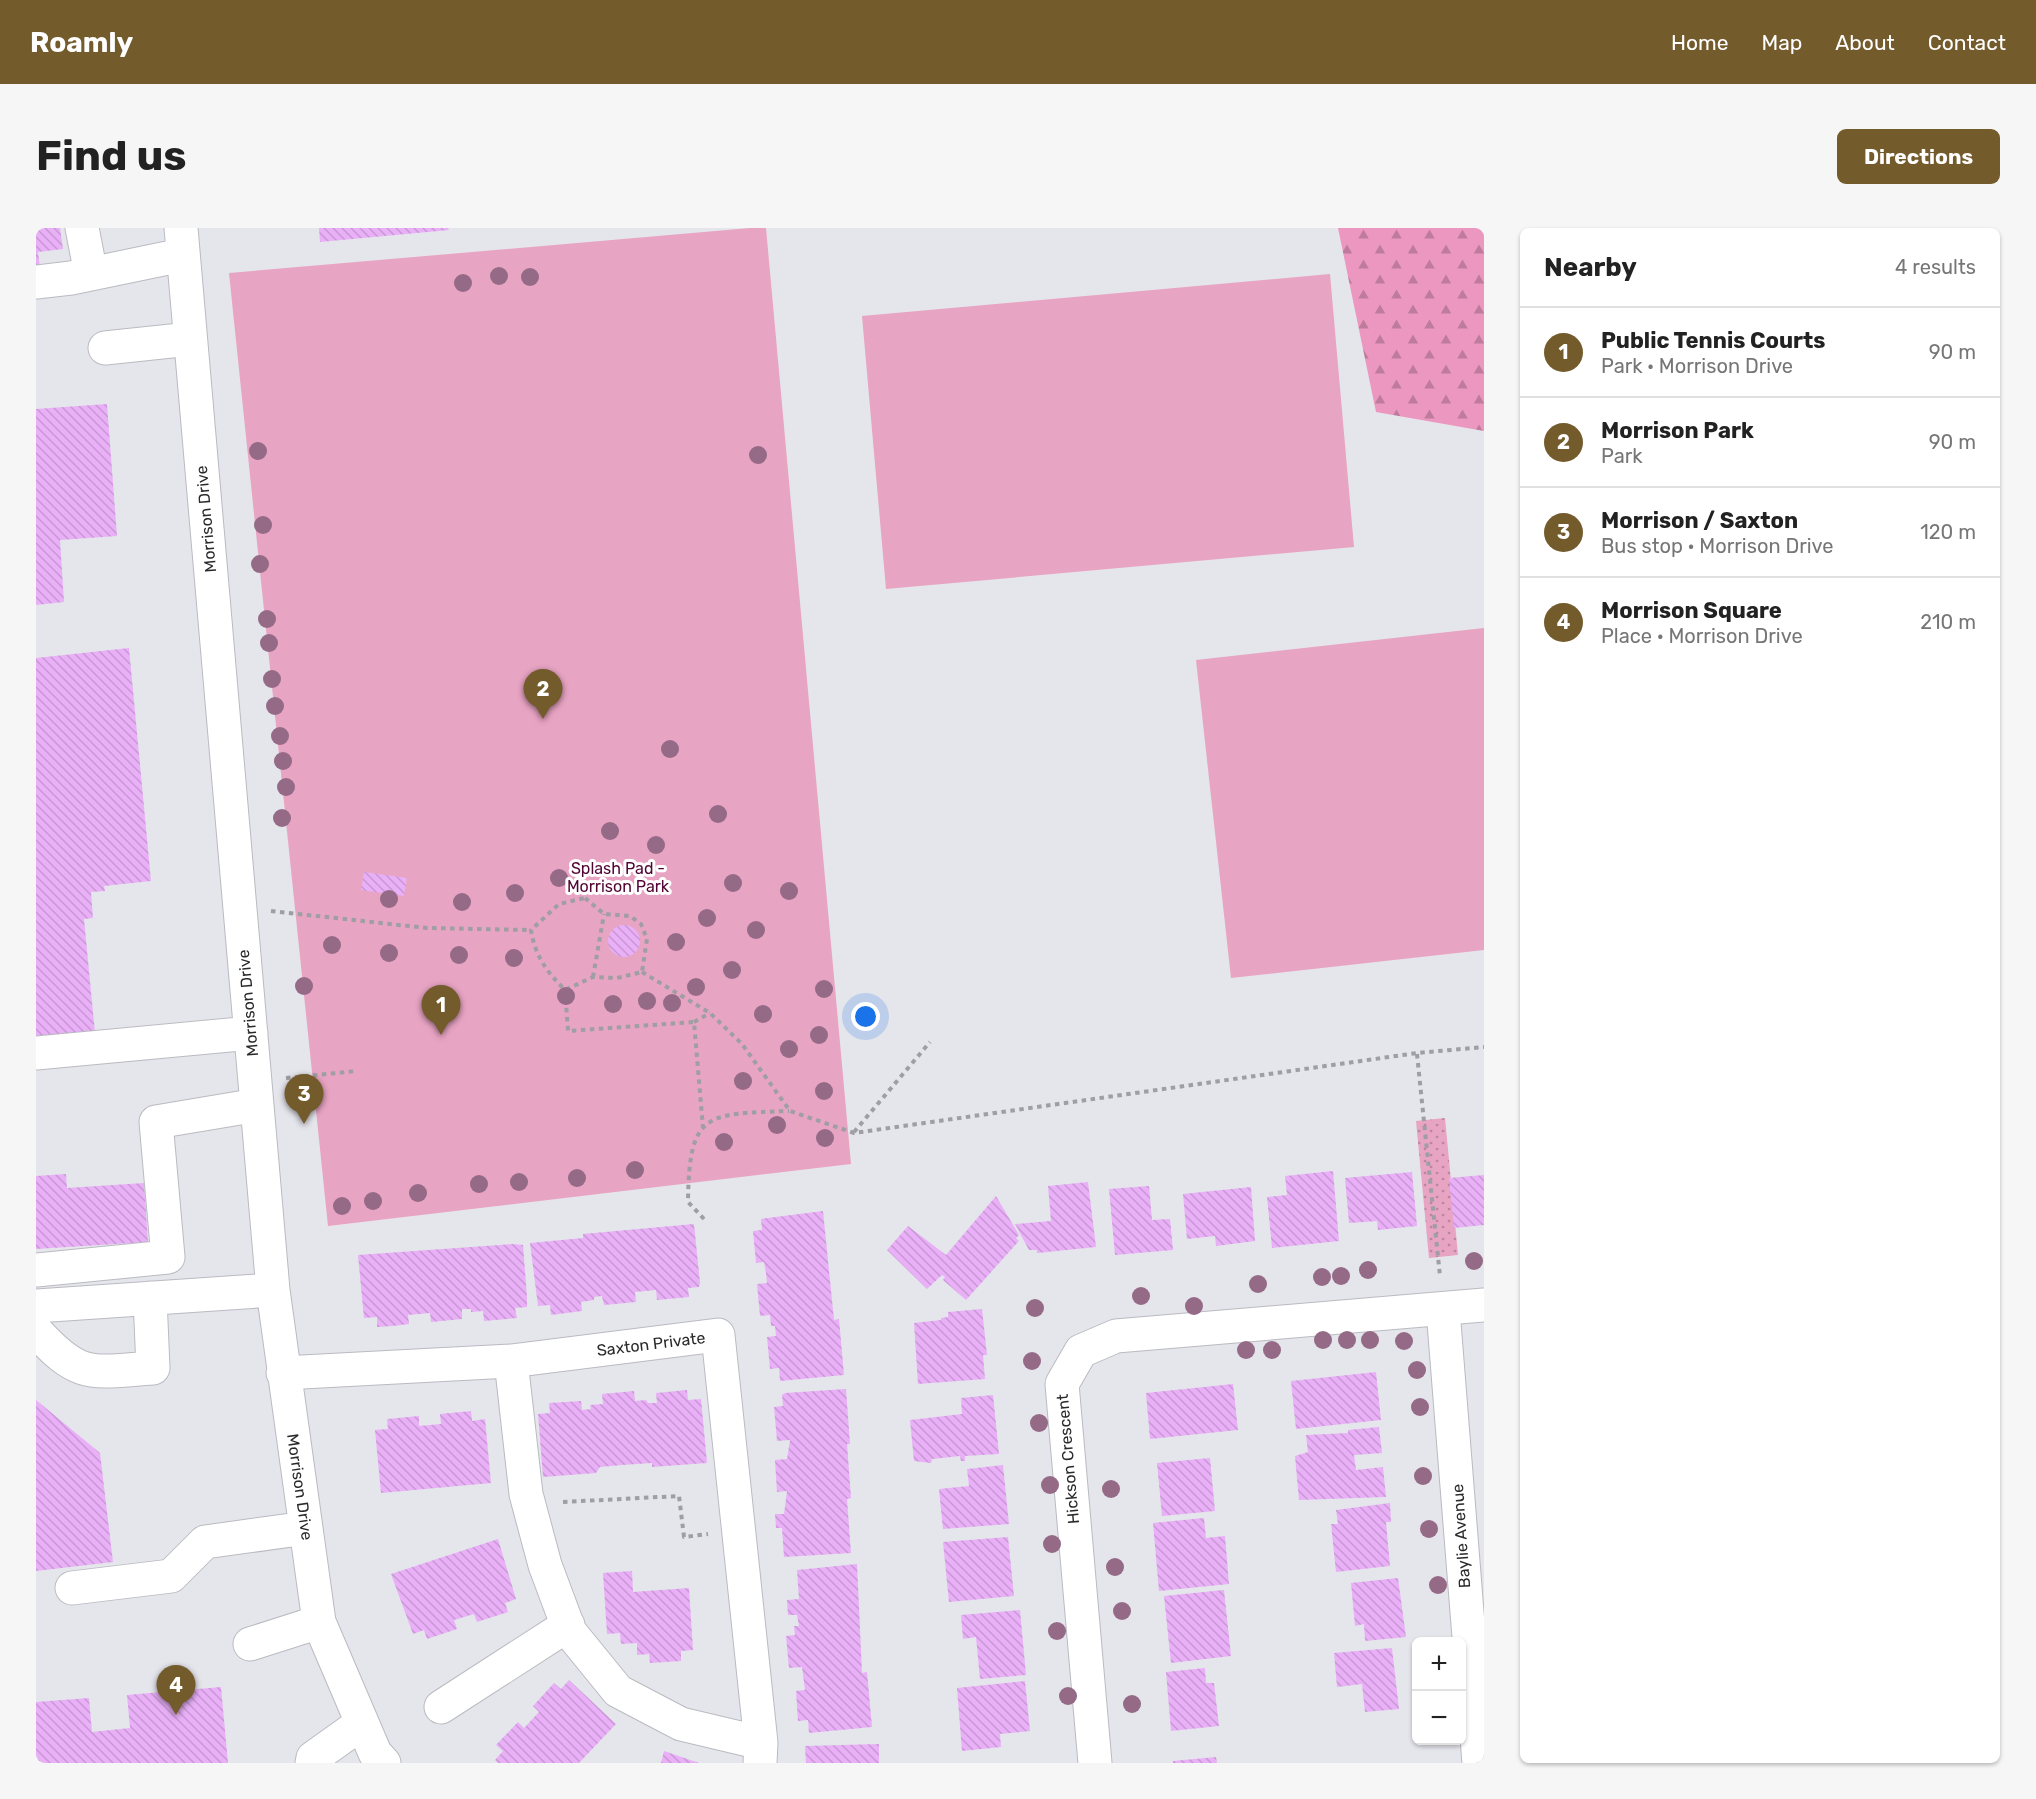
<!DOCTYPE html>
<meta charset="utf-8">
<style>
:root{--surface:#fff;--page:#f6f6f6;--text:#222;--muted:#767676;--line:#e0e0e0;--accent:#745b2c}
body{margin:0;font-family:Rubik,sans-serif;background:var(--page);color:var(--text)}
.controls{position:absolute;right:18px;bottom:18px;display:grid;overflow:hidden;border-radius:9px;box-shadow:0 2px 4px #0004}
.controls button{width:54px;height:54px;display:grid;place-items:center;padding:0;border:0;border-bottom:2px solid var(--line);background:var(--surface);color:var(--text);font:30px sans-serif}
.you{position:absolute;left:830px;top:789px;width:21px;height:21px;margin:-15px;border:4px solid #fff;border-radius:50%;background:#1a73e8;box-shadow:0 0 0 9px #1a73e833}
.badge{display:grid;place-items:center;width:39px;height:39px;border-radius:50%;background:var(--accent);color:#fff;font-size:20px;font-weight:700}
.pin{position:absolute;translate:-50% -50px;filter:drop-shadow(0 2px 3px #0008)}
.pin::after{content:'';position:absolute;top:32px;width:21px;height:18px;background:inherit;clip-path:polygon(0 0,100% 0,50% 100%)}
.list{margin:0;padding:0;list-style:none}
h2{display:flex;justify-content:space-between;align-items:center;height:78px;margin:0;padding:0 24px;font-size:26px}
h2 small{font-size:20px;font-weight:400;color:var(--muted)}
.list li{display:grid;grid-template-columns:39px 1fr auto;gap:18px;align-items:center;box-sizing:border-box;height:90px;padding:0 24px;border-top:2px solid var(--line)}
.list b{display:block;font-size:22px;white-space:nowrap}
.list p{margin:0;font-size:20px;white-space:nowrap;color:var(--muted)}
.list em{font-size:20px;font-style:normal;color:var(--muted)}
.map{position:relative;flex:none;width:1448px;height:1535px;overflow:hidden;border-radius:9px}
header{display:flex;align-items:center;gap:36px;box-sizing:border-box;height:84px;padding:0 30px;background:var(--accent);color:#fff}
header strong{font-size:28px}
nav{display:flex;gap:33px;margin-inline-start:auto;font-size:21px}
.intro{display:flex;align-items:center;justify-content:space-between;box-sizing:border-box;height:144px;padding:0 36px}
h1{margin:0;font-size:42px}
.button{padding:15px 27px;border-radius:9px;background:var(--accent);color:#fff;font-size:21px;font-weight:700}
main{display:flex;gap:36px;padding:0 36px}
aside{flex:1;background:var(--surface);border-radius:9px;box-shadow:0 2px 4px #0004}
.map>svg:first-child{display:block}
</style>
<header>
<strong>Roamly</strong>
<nav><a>Home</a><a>Map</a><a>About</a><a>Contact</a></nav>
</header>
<div class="intro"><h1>Find us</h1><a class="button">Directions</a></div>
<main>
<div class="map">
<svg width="1448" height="1535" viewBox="0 0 1448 1535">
<defs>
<pattern id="grass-dots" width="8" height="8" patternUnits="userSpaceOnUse" patternTransform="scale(1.5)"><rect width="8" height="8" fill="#e8a4c3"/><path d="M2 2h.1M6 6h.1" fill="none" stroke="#bc869f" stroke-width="1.8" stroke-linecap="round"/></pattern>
<pattern id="forest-firs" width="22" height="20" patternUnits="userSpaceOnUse" patternTransform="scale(1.5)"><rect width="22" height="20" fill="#ec97bf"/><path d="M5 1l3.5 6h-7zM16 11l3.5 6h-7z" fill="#bf7b9b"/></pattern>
<pattern id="building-back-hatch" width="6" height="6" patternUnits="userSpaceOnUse" patternTransform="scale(1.5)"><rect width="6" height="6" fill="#e9b0f7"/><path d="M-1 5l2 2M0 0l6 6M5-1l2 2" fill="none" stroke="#c898d4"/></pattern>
</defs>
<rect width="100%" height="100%" fill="#e5e5ec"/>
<path fill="url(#grass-dots)" d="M1409 890 1422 1027 1393 1030 1380 893Z"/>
<path fill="url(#forest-firs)" d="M1302 0H1448V203L1340 184Z"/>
<path fill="#e8a4c3" d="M714 0H730L815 936 292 998 193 45Z
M1294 46 1318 319 850 361 826 88Z
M1448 400V722L1195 750 1160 432Z"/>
<path fill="url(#building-back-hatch)" d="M0 0H24L27 21 2 24 4 39H0Z
M283 0H412L413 2 284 14Z
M71 176 81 308 24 312 28 374 0 377V181Z
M93 420 115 653 68 658 69 663 55 664 57 690 48 691 59 805 0 811V430Z
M328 644 371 650 368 668 325 662Z
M572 713a16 16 0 1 1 32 0a16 16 0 1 1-32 0Z
M1297 943 1303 1013 1236 1020 1231 969 1251 967 1249 948Z
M1376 944 1381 998 1342 1002 1341 993 1313 995 1309 950Z
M30 946 31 960 108 955 112 1014 0 1021V948Z
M1448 947V997L1418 1000 1413 950Z
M1052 954 1060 1019 1001 1025V1022H993L979 996 1015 993 1012 958Z
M1113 958 1116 992 1134 991 1137 1022 1079 1027 1073 961Z
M1215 959 1219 1013 1180 1018 1179 1008 1151 1011 1147 966Z
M960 968 983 1007 980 1010 983 1013 930 1072 907 1052 909 1049 906 1047 891 1061 851 1022 872 998 910 1027Z
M787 983 798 1092 803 1091 808 1147 744 1153 743 1140 734 1141 731 1109 740 1108 739 1098H735L734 1087 724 1088 721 1056 731 1055 730 1045 728 1034 720 1035 717 1003 726 1002 725 991Z
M658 996 664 1055 663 1059 652 1060 653 1069 621 1072 620 1062 599 1064 600 1074 568 1077 566 1068 558 1069V1072L545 1074 546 1083 515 1087 514 1077 502 1078 494 1015 547 1010V1006Z
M477 1016 487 1017 491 1069V1079L479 1080 481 1090 448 1093 447 1083 435 1084V1081H426V1091L395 1094 394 1085 372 1087 373 1096 357 1098 341 1099V1089L328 1090 322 1027Z
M946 1081 951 1127H947L949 1151 882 1156 878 1095 905 1092V1090L912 1089V1084Z
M1340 1144 1345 1192 1260 1201 1255 1153Z
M1197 1156 1202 1202 1114 1211 1110 1165Z
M810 1161 814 1216H811L815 1270 811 1271 815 1325 748 1329 746 1300H740L739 1286H748L751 1263 741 1264 739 1232 751 1231 754 1212 741 1213 738 1179 747 1178 746 1167 749 1165Z
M651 1162 652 1172 665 1171 671 1235 616 1239V1235L586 1237 564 1239 560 1245 507 1249 502 1186 514 1185 513 1175 545 1173 546 1182 555 1181 554 1177 567 1176 566 1166 598 1163 599 1173 610 1172 612 1175H621L620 1165Z
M957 1167 963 1226 929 1228V1233H925L924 1228 896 1231 895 1235 878 1233 874 1192 926 1186 925 1170Z
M0 1172 64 1225 77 1334 0 1343Z
M435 1183 436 1193 449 1191 455 1255 345 1265 339 1202 352 1201 351 1191 383 1188V1198L405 1196 404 1186Z
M1343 1199 1346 1225 1318 1227 1320 1242 1347 1239 1350 1269 1263 1272 1259 1228 1272 1224 1270 1207 1312 1205V1202Z
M1174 1230 1179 1283 1126 1288 1121 1235Z
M967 1237 973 1296 907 1301 903 1261 933 1258 931 1241Z
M1354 1275 1355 1294H1350L1354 1338 1300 1344 1295 1296H1302L1300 1282Z
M1168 1290 1170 1310 1189 1308 1193 1356 1123 1363 1117 1295Z
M972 1309 978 1368 913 1374 907 1314Z
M462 1311 480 1371 469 1375 472 1384 441 1394 438 1386 418 1392 421 1401 391 1411 388 1402 377 1406 355 1346Z
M821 1336 826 1445 831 1444 836 1499 773 1505 772 1492 762 1493 760 1463 769 1462 766 1439 753 1440 750 1408 759 1407 758 1398H763L761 1387H752L751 1372 763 1371 761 1342Z
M596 1343 597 1364 653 1360 657 1422 645 1423V1433L614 1435 613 1426 601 1427V1415L585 1416 584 1405 571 1406 567 1345Z
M1362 1350 1370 1409 1329 1413 1328 1396 1319 1398 1315 1355Z
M1188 1362 1195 1428 1135 1435 1128 1368Z
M984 1382 990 1447 944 1451 940 1409 927 1411 925 1387Z
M1356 1420 1363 1481 1329 1484 1326 1456 1301 1459 1298 1425Z
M1169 1440 1170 1455H1178L1183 1498 1135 1503 1130 1444Z
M533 1452 580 1496 543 1535H462L459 1532 467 1523 460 1517 482 1494 488 1500 503 1484 497 1478 518 1455 525 1461Z
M989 1453 994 1503 964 1506 965 1519 926 1523 921 1460Z
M185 1459 192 1535H0V1474L53 1470 56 1504 94 1500 91 1467Z
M843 1516V1535H770L769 1518Z
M628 1523 663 1535H625Z
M1180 1529 1181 1535H1137V1533Z"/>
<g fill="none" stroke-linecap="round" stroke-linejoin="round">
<g stroke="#babac1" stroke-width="35">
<path id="minor" d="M46 0 55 46
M145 0 237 1062 283 1394 339 1525 348 1535
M0 54 35 50 146 27
M69 120 154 111
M0 825 215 805
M0 1042 132 1029 120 894 221 877
M0 1078 237 1062
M1407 1082 1443 1535
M0 1103C44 1152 56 1144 117 1140L114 1070
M475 1133 490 1266 509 1337 534 1404 582 1463 645 1496 725 1515
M247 1145 475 1133 682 1107 725 1515 724 1535
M36 1360 135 1348 169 1314 270 1300
M214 1416 283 1394
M405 1479 532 1397
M276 1535 277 1530 326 1495
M1059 1535 1026 1156 1045 1123 1080 1108 1448 1077"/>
</g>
<path stroke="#9e9ea3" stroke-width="4" stroke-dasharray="4.5 4.5" stroke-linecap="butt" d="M549 670 568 686 594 688 605 696 611 711 606 744 581 750 557 749 529 762C511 744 499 728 495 702L523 676Z
M235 683 391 700 495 702
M606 744 674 785 706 816 754 883 818 905 1381 825 1448 819
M557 749 568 686
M529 762 532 803 658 794 667 900
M658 794 674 785
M1381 826 1404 1048
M250 850 321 843
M818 904 894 814
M668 991 652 974C653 883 670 886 753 883
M527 1274 643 1268 648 1309 672 1306"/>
<use href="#minor" stroke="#fff" stroke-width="33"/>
</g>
<g fill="#946a87">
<circle cx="463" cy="48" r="9"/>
<circle cx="494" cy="49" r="9"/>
<circle cx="427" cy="55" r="9"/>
<circle cx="222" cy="223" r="9"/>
<circle cx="722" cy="227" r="9"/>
<circle cx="227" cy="297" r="9"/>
<circle cx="224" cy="336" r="9"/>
<circle cx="231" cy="391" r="9"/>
<circle cx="233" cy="415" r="9"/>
<circle cx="236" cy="451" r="9"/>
<circle cx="239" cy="478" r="9"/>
<circle cx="244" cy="508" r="9"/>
<circle cx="634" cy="521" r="9"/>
<circle cx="247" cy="533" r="9"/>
<circle cx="250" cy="559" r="9"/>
<circle cx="682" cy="586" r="9"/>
<circle cx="246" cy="590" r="9"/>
<circle cx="574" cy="603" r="9"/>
<circle cx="620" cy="617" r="9"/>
<circle cx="523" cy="650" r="9"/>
<circle cx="697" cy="655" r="9"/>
<circle cx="753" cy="663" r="9"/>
<circle cx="479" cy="665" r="9"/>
<circle cx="353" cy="671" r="9"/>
<circle cx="426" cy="674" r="9"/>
<circle cx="671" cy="690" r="9"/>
<circle cx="720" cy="702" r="9"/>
<circle cx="640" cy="714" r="9"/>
<circle cx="296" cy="717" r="9"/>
<circle cx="353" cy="725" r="9"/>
<circle cx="423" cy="727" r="9"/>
<circle cx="478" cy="730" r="9"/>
<circle cx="696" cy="742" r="9"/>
<circle cx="268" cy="758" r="9"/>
<circle cx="660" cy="759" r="9"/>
<circle cx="788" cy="761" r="9"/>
<circle cx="530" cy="768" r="9"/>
<circle cx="611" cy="773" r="9"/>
<circle cx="636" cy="775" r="9"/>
<circle cx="577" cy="776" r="9"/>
<circle cx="727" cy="786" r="9"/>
<circle cx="783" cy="807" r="9"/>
<circle cx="753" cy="821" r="9"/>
<circle cx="707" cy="853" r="9"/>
<circle cx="788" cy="863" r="9"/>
<circle cx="741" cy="897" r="9"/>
<circle cx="789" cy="910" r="9"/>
<circle cx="688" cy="914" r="9"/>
<circle cx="599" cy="942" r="9"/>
<circle cx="541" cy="950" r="9"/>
<circle cx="483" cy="954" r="9"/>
<circle cx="443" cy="956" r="9"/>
<circle cx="382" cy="965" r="9"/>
<circle cx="337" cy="973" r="9"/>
<circle cx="306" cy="978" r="9"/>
<circle cx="1438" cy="1033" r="9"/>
<circle cx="1332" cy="1042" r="9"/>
<circle cx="1305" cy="1048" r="9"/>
<circle cx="1286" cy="1049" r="9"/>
<circle cx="1222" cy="1056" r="9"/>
<circle cx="1105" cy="1068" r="9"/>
<circle cx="1158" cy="1078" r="9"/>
<circle cx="999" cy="1080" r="9"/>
<circle cx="1287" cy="1112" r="9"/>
<circle cx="1311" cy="1112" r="9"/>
<circle cx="1334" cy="1112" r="9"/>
<circle cx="1368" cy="1113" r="9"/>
<circle cx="1210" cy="1122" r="9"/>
<circle cx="1236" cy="1122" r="9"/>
<circle cx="996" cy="1133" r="9"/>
<circle cx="1381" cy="1142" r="9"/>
<circle cx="1384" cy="1179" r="9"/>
<circle cx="1003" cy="1195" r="9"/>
<circle cx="1387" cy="1248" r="9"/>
<circle cx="1014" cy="1257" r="9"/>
<circle cx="1075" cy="1261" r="9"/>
<circle cx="1393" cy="1301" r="9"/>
<circle cx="1016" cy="1316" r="9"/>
<circle cx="1079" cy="1339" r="9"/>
<circle cx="1402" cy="1357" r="9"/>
<circle cx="1086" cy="1383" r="9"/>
<circle cx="1021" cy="1403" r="9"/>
<circle cx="1032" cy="1468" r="9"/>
<circle cx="1096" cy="1476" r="9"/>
</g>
<g text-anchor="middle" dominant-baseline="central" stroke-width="6" stroke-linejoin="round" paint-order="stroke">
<g font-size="16" fill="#2a2a2c" stroke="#fff">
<text transform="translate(170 291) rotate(-95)">Morrison Drive</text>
<text transform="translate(212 775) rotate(-95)">Morrison Drive</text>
<text transform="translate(615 1116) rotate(-7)">Saxton Private</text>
<text transform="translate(1032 1231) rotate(-95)">Hickson Crescent</text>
<text transform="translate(264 1259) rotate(82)">Morrison Drive</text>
<text transform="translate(1425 1308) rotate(-94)">Baylie Avenue</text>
</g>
<g font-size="16" fill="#510534" stroke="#fff">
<text x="582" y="640">Splash Pad -<tspan x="582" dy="18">Morrison Park</tspan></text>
</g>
</g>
</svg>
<div class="controls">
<button>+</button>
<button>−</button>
</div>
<div class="you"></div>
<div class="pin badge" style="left:405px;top:807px">1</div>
<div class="pin badge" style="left:507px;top:491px">2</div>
<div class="pin badge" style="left:268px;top:896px">3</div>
<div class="pin badge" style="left:140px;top:1487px">4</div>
</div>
<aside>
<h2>Nearby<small>4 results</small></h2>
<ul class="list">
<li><span class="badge">1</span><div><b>Public Tennis Courts</b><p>Park · Morrison Drive</p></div><em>90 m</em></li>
<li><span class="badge">2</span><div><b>Morrison Park</b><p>Park</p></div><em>90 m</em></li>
<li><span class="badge">3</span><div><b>Morrison / Saxton</b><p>Bus stop · Morrison Drive</p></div><em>120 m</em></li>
<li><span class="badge">4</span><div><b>Morrison Square</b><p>Place · Morrison Drive</p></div><em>210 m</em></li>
</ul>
</aside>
</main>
